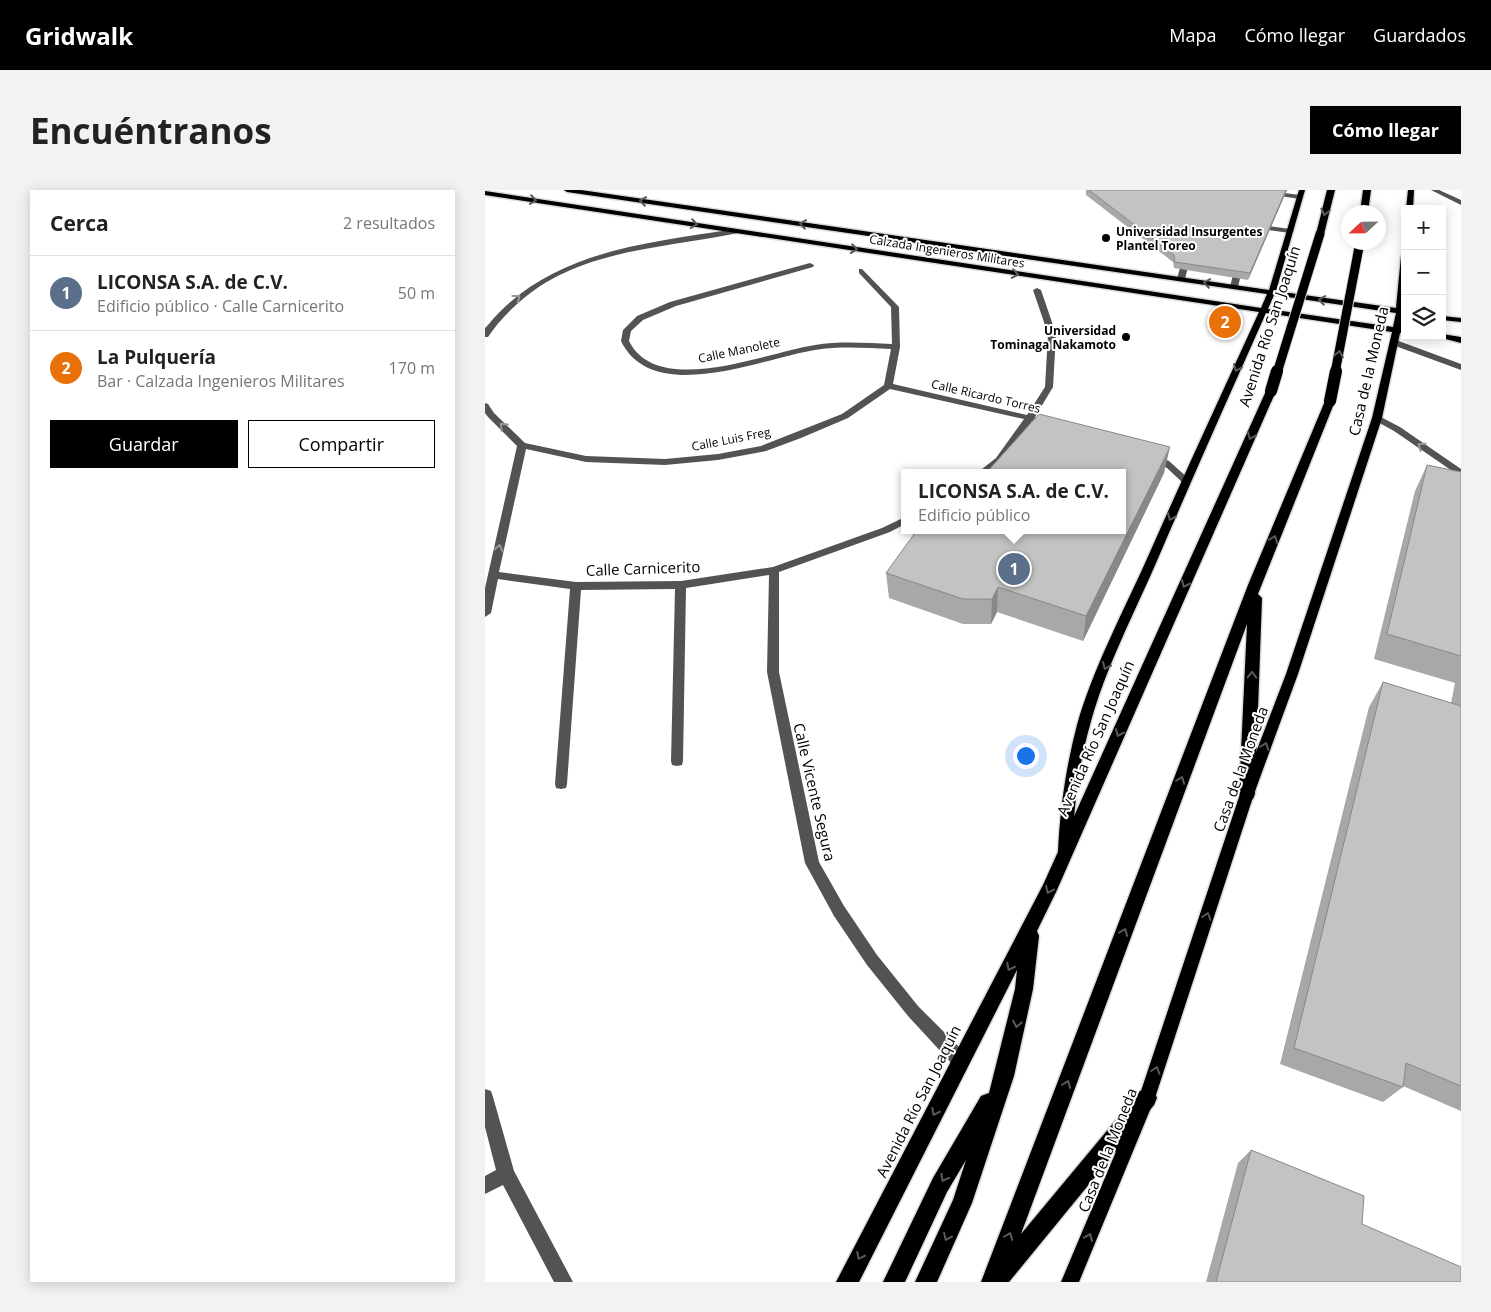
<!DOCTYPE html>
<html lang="es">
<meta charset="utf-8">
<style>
:root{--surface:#fff;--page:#f2f2f2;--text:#222;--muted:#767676;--line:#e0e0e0;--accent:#000}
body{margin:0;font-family:"Open Sans",sans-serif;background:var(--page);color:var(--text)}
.controls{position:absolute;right:15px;top:15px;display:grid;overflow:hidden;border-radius:0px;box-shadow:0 2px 12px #0003}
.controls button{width:45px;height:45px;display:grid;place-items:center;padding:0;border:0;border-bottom:1px solid var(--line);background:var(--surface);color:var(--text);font:25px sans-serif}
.compass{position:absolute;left:856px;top:15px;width:45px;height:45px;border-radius:50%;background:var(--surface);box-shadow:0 2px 12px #0003;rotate:248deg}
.you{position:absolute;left:540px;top:565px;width:18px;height:18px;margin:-12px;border:4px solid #fff;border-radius:50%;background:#1a73e8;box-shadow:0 0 0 8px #1a73e833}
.badge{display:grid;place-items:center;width:32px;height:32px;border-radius:50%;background:var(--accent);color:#fff;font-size:16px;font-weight:700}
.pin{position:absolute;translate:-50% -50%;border:2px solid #fff;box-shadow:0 1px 5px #0006}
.popup{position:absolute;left:416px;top:279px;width:225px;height:65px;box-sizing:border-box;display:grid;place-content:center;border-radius:0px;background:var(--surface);filter:drop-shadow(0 1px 4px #0005);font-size:16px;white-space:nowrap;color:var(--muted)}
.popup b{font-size:19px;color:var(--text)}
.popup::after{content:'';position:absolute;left:50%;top:100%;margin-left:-10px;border:10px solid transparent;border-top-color:var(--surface)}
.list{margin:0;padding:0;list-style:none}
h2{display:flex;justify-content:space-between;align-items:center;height:65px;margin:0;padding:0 20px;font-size:21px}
h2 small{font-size:16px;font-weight:400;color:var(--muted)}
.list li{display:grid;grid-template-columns:32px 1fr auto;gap:15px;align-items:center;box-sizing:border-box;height:75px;padding:0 20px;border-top:1px solid var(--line)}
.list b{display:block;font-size:19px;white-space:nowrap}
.list p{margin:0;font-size:16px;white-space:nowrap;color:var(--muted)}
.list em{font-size:16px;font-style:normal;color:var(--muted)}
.actions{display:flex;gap:10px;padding:15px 20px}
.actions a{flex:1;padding:11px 0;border:1px solid var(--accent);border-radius:0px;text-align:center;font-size:18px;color:var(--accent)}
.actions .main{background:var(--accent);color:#fff}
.icon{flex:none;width:28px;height:28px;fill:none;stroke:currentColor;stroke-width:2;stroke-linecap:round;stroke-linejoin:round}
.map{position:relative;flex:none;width:976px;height:1092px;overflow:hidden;border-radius:0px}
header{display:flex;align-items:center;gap:30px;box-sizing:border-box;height:70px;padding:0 25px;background:var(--accent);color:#fff}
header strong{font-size:24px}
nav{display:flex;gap:28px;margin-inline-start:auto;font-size:18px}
.intro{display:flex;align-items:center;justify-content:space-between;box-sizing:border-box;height:120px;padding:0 30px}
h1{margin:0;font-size:35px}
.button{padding:12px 22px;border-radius:0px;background:var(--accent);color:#fff;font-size:18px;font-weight:700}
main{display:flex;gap:30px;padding:0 30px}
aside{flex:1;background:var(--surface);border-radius:0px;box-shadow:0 2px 12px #0003}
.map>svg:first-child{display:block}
</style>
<header>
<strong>Gridwalk</strong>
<nav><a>Mapa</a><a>Cómo llegar</a><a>Guardados</a></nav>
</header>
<div class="intro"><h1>Encuéntranos</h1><a class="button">Cómo llegar</a></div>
<main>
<aside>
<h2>Cerca<small>2 resultados</small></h2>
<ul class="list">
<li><span class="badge" style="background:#5c6f8a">1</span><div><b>LICONSA S.A. de C.V.</b><p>Edificio público · Calle Carnicerito</p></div><em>50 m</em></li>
<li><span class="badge" style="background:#e8710a">2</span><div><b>La Pulquería</b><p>Bar · Calzada Ingenieros Militares</p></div><em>170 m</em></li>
</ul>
<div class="actions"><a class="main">Guardar</a><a>Compartir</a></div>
</aside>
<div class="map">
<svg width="976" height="1092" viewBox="0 0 976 1092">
<rect width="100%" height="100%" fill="#fff"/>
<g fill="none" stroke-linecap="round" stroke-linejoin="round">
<g stroke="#dbdbdb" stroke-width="3">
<path id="major" d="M79 0H96L784 100 814 0H820L791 101 911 118 916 66 920 64V124L916 138H920V143H915L897 228 813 484 769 604 670 908 594 1092H576L654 907 755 604 801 484 887 228 907 142 781 123C744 206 707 289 671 373 648 426 620 479 605 535 593 577 589 618 587 662L585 666 580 668 575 666 573 662C575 618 581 577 592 535 607 481 638 422 661 371 698 287 736 205 774 122L0 5V1L776 118 782 104 82 2ZM789 105 911 123 908 137 783 119Z
M923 0H929L928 19H921Z
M957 126 976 128V132L957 130Z
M957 144 976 147V153L949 146H957Z"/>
</g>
<g stroke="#dbdbdb" stroke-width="3">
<path id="highway" d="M842 0H850L839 44 835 47 831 44Z
M878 0H886L883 22H875Z
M786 198 791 201 572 700 552 741 554 746 548 799 529 886 487 1013 452 1092H430L468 1010 481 970 462 1002 420 1092H398L448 988 496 906 504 903 530 799 532 780 374 1092H351L558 695 781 201Z
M845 208 850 211 773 404 777 408 770 604 768 609 762 611 756 609 754 604 762 434 536 1044 655 901 662 898 669 901 672 908 669 915 524 1092H496L763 395 840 211Z"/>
</g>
<path fill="#535353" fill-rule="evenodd" d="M946 0H954L976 10V15Z
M783 1 815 5 818 7 815 9 781 4 780 3Z
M767 34 805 39 809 41 805 43 770 38H767Z
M250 39 254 41 253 43C176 59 91 59 31 115 20 125 11 135 3 147H0V138L3 135C64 61 161 53 250 39Z
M699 63 706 65 700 89 696 91 692 89Z
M752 69 759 71 753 97 749 99 745 97Z
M325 73 329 75 328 77 191 116 158 130 146 141 144 151C173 209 283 162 330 155 355 151 381 153 407 154L406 117 374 83V79H377L414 117 415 157 408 194 542 225 560 197 563 144 548 100 552 98 556 100 571 144 568 197 550 227 571 234 566 237 547 231 517 272 504 283H492L511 268 539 229 405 199 363 228 316 248 281 261 233 270 180 275 101 272 41 259 14 382 91 392 196 391 288 377 397 338 420 327V334L405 342 294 382V482L334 672 359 716 392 765 433 816 482 865 484 871 482 877 476 879 470 877 423 826 382 775 349 726 320 673 282 482 284 385 201 398 198 571 197 575 192 576 187 575 186 571 190 399 96 400 82 594 81 598 76 599 71 598 70 594 85 399 13 389 6 423 0 427V398L32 256 3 227 0 223V213L3 214 9 223 40 253 101 266 180 269 233 264 276 256 357 224 399 195 406 159C381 158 355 156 330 160 278 168 168 217 136 151L138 140 152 126 185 112Z
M905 150H911L976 174V180L905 154Z
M892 225 915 237 976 279V287L909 241 889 230 887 228Z
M666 263 684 271 704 289V293H698L682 278 663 268V264Z
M0 899 6 901 8 907 29 981 88 1092H69L18 995 0 1004V986L11 980 0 937Z"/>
<use href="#major" fill="#000" fill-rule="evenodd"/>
<use href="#highway" fill="#000" fill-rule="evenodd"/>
<g stroke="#dbdbdb" stroke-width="11" stroke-linecap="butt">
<path id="highway-bridge-far1" d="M792 183 835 44
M850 183 875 52"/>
</g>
<g stroke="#dbdbdb" stroke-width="14" stroke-linecap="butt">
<path id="highway-bridge" d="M786 201 792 181
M845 211 851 181"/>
</g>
<use href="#highway-bridge-far1" stroke="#000" stroke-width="9"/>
<use href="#highway-bridge" stroke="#000" stroke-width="12"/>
</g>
<path fill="#a8a8a8" d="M601 0H802L763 90 689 78 688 72 601 5Z
M942 275 976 282V921L918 896V897L898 912 795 874 884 517 898 492 966 513 970 493 889 469 930 301Z
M679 283 598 451 512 422 506 434H478L404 408 401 383Z
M766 960 877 1034 976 1092H721L753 973Z"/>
<path fill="#888" d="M801 0H802L763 90 765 83Z
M685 257 679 283 598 451 601 426Z
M513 397 512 422 506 434 507 409Z"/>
<path fill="#c3c3c3" stroke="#888" d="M604 0H801L765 83 690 72 689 65Z
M554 224 685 257 601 426 513 397 507 409H478L401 383 432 340H638V283H501Z
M942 275 976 282V466L902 444Z
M898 492 976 516V896L921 873 918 897 809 858Z
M766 960 879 1006 877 1034 976 1077V1092H731Z"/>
<defs><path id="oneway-chevron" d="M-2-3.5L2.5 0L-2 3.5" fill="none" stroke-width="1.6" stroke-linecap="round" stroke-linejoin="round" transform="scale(1.25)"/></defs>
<g stroke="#595959">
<use href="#oneway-chevron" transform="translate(48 10) rotate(8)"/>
<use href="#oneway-chevron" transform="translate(158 11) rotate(-172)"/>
<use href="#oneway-chevron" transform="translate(840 22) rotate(103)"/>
<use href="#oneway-chevron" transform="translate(209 34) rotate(9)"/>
<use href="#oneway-chevron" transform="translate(318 34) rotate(-172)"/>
<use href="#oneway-chevron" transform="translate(369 59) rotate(9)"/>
<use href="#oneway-chevron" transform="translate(530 84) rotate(9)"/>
<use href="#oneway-chevron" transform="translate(722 93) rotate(-172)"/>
<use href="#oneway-chevron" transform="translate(837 110) rotate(-171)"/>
<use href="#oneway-chevron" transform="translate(854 164) rotate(-79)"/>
<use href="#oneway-chevron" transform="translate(752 178) rotate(114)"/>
<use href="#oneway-chevron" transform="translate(766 246) rotate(114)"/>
<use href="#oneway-chevron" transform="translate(686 327) rotate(114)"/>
<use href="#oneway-chevron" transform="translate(789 349) rotate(-68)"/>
<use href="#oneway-chevron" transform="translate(700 394) rotate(114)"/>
<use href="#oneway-chevron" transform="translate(621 476) rotate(114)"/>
<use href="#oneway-chevron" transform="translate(767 485) rotate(-88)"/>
<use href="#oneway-chevron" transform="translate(634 543) rotate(114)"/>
<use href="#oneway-chevron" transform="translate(780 556) rotate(-69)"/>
<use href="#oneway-chevron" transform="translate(696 590) rotate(-69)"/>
<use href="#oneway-chevron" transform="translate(564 700) rotate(115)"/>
<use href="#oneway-chevron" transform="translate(722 726) rotate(-72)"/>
<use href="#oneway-chevron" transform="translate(639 742) rotate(-69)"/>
<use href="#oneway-chevron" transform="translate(525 777) rotate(117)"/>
<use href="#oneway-chevron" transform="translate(532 834) rotate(101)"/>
<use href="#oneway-chevron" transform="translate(671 880) rotate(-72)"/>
<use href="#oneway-chevron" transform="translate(582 894) rotate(-69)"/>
<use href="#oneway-chevron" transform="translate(450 922) rotate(117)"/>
<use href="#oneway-chevron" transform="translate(459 988) rotate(120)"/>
<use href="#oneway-chevron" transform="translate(524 1046) rotate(-69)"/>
<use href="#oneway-chevron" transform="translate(462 1047) rotate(115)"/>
<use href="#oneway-chevron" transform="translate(604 1047) rotate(-67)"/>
<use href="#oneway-chevron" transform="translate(375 1066) rotate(117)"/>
</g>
<g stroke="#989898">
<use href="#oneway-chevron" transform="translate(32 108) rotate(-37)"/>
<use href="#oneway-chevron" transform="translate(18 236) rotate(-136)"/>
<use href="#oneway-chevron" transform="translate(936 256) rotate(-145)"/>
<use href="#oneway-chevron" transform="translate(14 358) rotate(-78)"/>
</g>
<g fill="#000" stroke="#fff" stroke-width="2">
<circle cx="621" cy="48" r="5"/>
<circle cx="641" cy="147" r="5"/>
</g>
<g text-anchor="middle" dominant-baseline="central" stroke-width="4" stroke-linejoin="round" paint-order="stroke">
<g font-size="12" font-weight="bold" fill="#000" stroke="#fff" text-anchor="start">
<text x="631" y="41">Universidad Insurgentes<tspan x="631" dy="14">Plantel Toreo</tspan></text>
<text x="631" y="140" text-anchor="end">Universidad<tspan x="631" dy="14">Tominaga Nakamoto</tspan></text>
</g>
<g font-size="12" fill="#000" stroke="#fff">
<text transform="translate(462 61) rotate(9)">Calzada Ingenieros Militares</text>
<text transform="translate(254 160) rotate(-12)">Calle Manolete</text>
<text transform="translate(501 206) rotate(13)">Calle Ricardo Torres</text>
<text transform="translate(246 249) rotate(-11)">Calle Luis Freg</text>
</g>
<g font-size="15" fill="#000" stroke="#fff">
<text transform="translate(784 136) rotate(-72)">Avenida Río San Joaquín</text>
<text transform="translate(883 181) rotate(-77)">Casa de la Moneda</text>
<text transform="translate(158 378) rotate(-2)">Calle Carnicerito</text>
<text transform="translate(610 548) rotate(-66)">Avenida Río San Joaquín</text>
<text transform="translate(755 579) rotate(-70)">Casa de la Moneda</text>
<text transform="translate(330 602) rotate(77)">Calle Vicente Segura</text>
<text transform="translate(433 911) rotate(-63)">Avenida Río San Joaquín</text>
<text transform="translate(622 960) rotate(-68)">Casa de la Moneda</text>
</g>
</g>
</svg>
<div class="controls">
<button>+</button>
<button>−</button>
<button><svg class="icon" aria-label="layers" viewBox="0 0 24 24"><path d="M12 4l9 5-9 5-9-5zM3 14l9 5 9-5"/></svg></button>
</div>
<svg class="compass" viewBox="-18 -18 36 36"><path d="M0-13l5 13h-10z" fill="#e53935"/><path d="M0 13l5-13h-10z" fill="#767676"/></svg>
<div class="you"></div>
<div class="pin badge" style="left:529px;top:379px;background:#5c6f8a">1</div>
<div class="popup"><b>LICONSA S.A. de C.V.</b>Edificio público</div>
<div class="pin badge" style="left:740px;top:132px;background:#e8710a">2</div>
</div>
</main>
